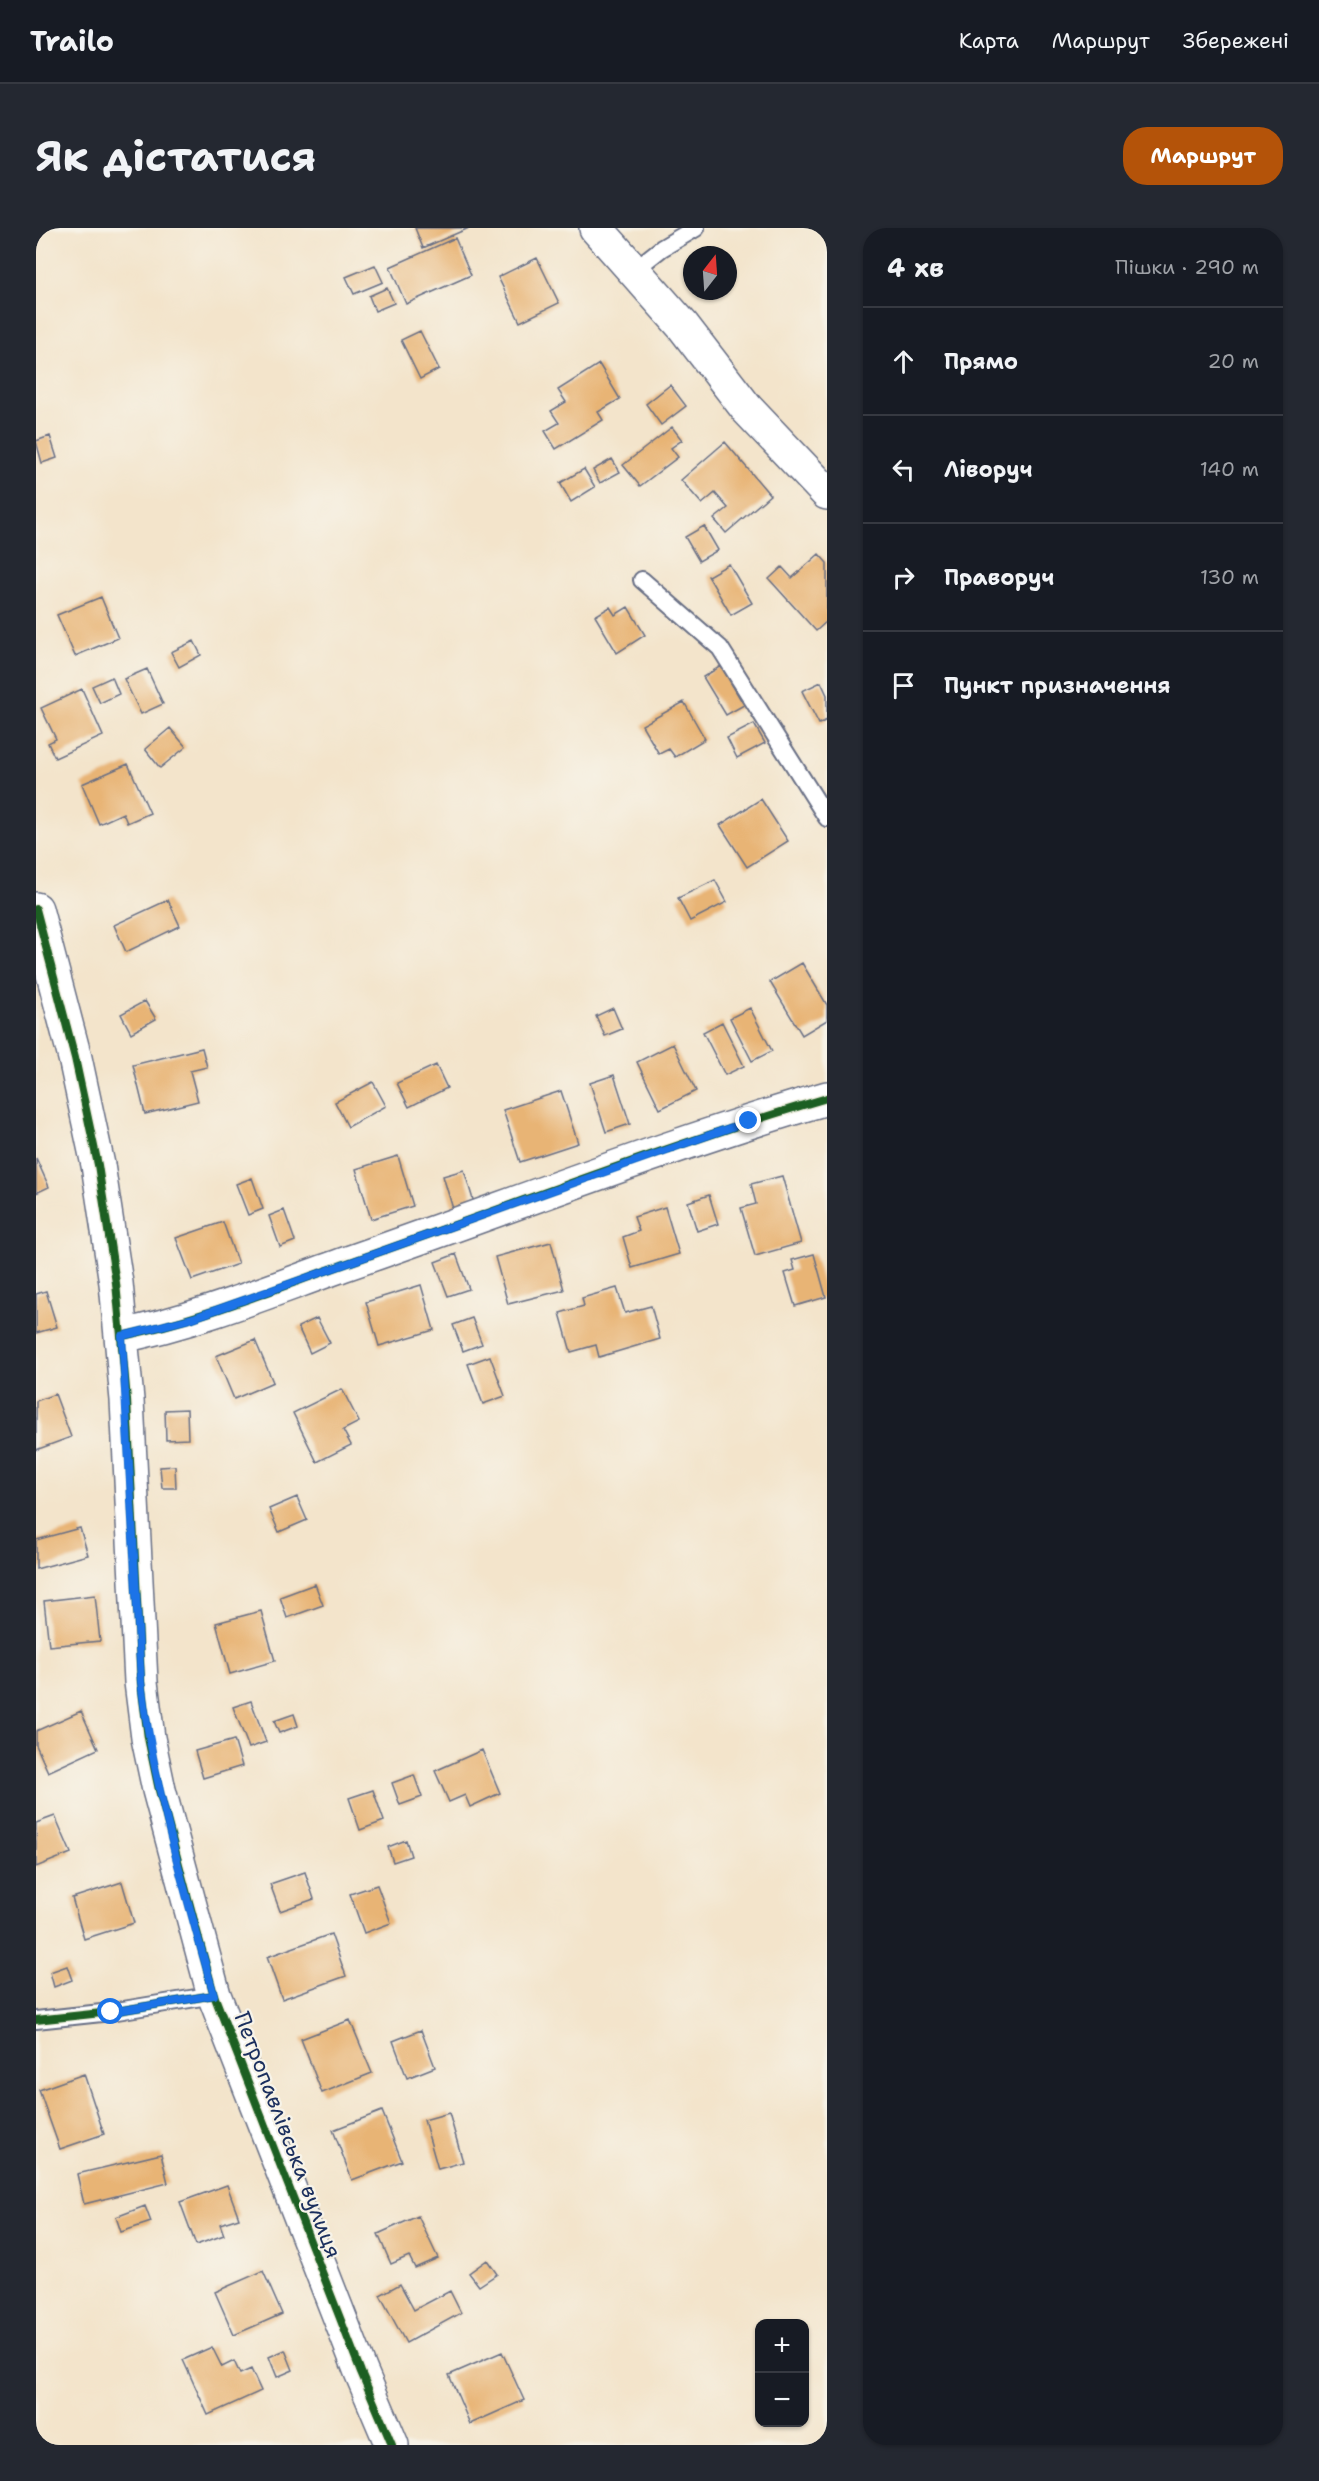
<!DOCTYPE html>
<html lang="uk">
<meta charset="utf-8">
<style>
:root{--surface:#171b24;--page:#242831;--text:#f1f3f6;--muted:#9ea1a6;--line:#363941;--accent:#b45309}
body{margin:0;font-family:"Shantell Sans",sans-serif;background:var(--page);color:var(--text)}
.controls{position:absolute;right:18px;bottom:18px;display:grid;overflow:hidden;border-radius:12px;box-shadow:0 2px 4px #0004}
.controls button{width:54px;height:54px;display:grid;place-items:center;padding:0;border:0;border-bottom:2px solid var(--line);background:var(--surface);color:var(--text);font:30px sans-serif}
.compass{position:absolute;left:647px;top:18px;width:54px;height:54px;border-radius:50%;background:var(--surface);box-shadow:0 2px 4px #0004;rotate:17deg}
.stop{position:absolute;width:18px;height:18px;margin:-14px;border:4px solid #1a73e8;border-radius:50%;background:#fff}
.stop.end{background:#1a73e8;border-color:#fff;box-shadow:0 2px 6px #0008}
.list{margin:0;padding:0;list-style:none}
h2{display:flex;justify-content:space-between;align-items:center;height:78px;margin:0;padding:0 24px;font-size:26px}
h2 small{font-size:20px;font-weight:400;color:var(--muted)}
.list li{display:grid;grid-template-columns:39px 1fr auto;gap:18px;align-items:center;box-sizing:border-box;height:108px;padding:0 24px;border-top:2px solid var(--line)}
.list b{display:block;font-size:22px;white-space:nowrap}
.list em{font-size:20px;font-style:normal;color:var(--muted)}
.icon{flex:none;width:33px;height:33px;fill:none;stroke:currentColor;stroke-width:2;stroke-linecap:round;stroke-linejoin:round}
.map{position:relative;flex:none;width:791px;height:2217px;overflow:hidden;border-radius:24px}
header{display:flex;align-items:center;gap:36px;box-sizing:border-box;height:84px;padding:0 30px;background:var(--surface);border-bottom:2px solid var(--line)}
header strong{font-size:28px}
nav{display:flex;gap:33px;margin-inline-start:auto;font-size:21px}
.intro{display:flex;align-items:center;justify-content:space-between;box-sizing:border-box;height:144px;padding:0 36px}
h1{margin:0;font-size:42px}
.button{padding:15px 27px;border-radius:24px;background:var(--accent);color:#fff;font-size:21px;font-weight:700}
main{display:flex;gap:36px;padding:0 36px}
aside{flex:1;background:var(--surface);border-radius:24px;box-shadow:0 2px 4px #0004}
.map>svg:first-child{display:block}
</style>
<header>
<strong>Trailo</strong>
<nav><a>Карта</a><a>Маршрут</a><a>Збережені</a></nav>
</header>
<div class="intro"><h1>Як дістатися</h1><a class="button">Маршрут</a></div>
<main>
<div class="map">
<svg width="791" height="2217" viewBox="0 0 791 2217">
<rect width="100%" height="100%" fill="#f7f3e8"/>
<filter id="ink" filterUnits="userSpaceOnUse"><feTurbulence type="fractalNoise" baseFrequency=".0167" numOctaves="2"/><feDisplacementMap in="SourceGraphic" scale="12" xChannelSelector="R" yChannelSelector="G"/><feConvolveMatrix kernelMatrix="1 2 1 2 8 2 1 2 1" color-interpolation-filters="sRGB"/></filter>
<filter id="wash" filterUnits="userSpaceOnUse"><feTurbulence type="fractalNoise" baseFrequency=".008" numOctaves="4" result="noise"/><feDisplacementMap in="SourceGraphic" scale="24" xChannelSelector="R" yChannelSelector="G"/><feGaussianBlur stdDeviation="1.35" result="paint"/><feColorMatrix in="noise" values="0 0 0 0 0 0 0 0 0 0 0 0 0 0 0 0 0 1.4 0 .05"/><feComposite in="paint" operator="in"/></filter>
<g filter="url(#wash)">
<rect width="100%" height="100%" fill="#f3e4cb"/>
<g id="blocks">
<path fill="#e8b474" d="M379 0H433L387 20Z
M419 10 435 47 370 76 354 39Z
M501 30 523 75 484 94 462 49Z
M339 37 347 54 318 66 310 49Z
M351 60 358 75 339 83 333 68Z
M384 103 403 141 384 151 365 112Z
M563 136 584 171 562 184 567 192 520 221 509 203 523 195 515 183 530 174 522 162Z
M634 157 650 178 625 197 610 176Z
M636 199 646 212 635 220 642 229 604 258 587 237Z
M14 208 21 230 6 235 0 213Z
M689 214 734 267 690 305 678 291 692 280 679 265 666 276 645 252Z
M576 231 584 244 564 255 557 242Z
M548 241 559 259 535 274 524 255Z
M668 298 682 322 663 333 649 309Z
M783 326 791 335V393L780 403 733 351 746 339 756 350Z
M693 336 716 375 695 387 672 348Z
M65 369 82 410 39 428 21 387Z
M574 379 579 387 592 379 609 407 581 425 559 388Z
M158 413 165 427 143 439 135 424Z
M685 438 708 477 690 487 667 449Z
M111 441 127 476 105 486 88 451Z
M76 449 83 466 64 475 56 458Z
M785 454 791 467V492L783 496 766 463Z
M46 461 67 508 19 530 12 515 20 511 5 480Z
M648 474 669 511 639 529 633 521 623 526 606 497Z
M718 496 729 515 701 530 691 510Z
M134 500 150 519 124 540 109 521Z
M92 536 114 585 91 595 87 585 63 596 46 556Z
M725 571 752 613 711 639 684 597Z
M679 652 691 674 654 693 642 670Z
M132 672 144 698 90 724 78 697Z
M766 735 791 777V792L766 807 734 754Z
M109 773 120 791 95 805 85 786Z
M577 780 586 801 569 808 560 788Z
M714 780 736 823 716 833 694 790Z
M686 794 708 838 689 847 667 804Z
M637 816 660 863 624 881 601 834Z
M166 820 171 839 154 843 162 873 109 886 97 837Z
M400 837 411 860 373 879 361 855Z
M578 847 594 896 570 904 554 855Z
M337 854 350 878 312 899 299 874Z
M525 863 542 915 484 934 467 882Z
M362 928 377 978 335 991 320 941Z
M0 930 13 959 0 965Z
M428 942 438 975 417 981 407 948Z
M746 948 765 1015 719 1028 705 980 720 976 715 956Z
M216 950 227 981 212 987 200 956Z
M673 967 682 996 661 1003 652 974Z
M629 979 643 1026 596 1040 587 1009 603 1003 598 989Z
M248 982 259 1013 244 1019 233 988Z
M187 994 202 1036 156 1052 140 1010Z
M515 1014 528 1062 472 1076 459 1029Z
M420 1026 433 1061 412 1068 399 1034Z
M778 1026 790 1069 759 1078 749 1045 759 1042 756 1032Z
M385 1057 398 1102 343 1118 330 1074Z
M581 1060 589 1085 615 1078 624 1111 563 1129 560 1117 535 1124 524 1085 548 1078 546 1070Z
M10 1063 21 1099 0 1105V1066Z
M281 1090 294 1115 274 1125 262 1099Z
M436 1090 446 1116 427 1123 417 1097Z
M219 1112 237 1154 198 1171 180 1128Z
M454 1128 469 1168 447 1176 432 1136Z
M306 1161 323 1194 307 1202 315 1217 281 1234 257 1185Z
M19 1166 35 1209 0 1222V1173Z
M151 1181 152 1211 130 1212 129 1182Z
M139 1238 140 1260H126L124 1239Z
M261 1269 271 1292 243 1304 233 1281Z
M44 1300 52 1327 0 1341V1312Z
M279 1356 287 1377 251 1390 244 1369Z
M59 1367 64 1413 13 1418 8 1373Z
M225 1383 239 1433 194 1446 180 1395Z
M215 1473 230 1514 213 1520 197 1479Z
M45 1483 62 1521 12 1544 0 1517V1503Z
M258 1486 262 1498 243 1505 238 1493Z
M198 1512 206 1538 167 1550 159 1523Z
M446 1522 464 1565 434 1579 429 1567 413 1574 399 1543Z
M378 1547 386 1569 364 1577 356 1555Z
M337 1562 348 1593 324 1602 313 1570Z
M19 1588 35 1625 0 1639V1595Z
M370 1612 375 1628 357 1634 352 1619Z
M269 1644 278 1671 244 1683 234 1656Z
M86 1654 98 1695 48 1711 36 1670Z
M341 1657 355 1695 328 1705 314 1666Z
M295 1706 310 1748 246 1771 231 1729Z
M31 1738 36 1752 18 1759 14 1744Z
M314 1792 336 1845 286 1865 265 1811Z
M385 1802 399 1839 371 1850 357 1813Z
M48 1846 68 1906 24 1921 3 1862Z
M346 1883 366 1933 316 1952 297 1902Z
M413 1885 427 1934 402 1941 388 1892Z
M125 1926 132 1955 48 1976 41 1946Z
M191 1957 203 1990 184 1996 188 2007 160 2017 144 1974Z
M109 1978 115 1994 85 2004 80 1989Z
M382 1988 402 2030 379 2040 373 2028 355 2036 342 2006Z
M451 2032 461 2046 443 2058 433 2045Z
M227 2043 246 2086 198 2107 179 2064Z
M364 2056 378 2082 414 2063 425 2085 370 2115 344 2067Z
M176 2119 186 2139 198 2133 204 2146 215 2141 225 2163 172 2187 147 2132Z
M249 2122 257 2142 241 2149 233 2129Z
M466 2124 488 2172 434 2196 413 2147Z"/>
</g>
</g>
<g filter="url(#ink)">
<use href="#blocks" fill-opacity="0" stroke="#676e84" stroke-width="1.5"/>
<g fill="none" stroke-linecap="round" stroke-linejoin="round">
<g stroke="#676e84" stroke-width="20">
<path id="lane" d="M598 42 626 20 660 0
M606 352 684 420 791 590
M0 1792 75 1784 178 1767"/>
</g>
<g stroke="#676e84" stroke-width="36">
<path id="street" d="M560 0 647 98 711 181 791 265
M0 681 39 830 62 937 80 1055 91 1172 105 1454 112 1510 123 1562 178 1767 325 2144 356 2217
M86 1108C162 1092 233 1063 306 1037 468 981 627 918 791 870"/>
</g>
<use href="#lane" stroke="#fff" stroke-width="16"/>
<use href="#street" stroke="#fff" stroke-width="33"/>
<g stroke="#f7f3e8" stroke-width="11">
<path id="cycleway" d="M0 681 39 830 62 937 80 1055 91 1172 105 1454 112 1510 123 1562 178 1767 325 2144 356 2217
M86 1108C162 1092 233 1063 306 1037 468 981 627 918 791 870
M0 1792 75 1784 178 1767"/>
</g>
<use href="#cycleway" stroke="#1b5e20" stroke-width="8"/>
</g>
</g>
<g fill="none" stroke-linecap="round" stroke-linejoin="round" filter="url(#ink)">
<path stroke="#1a73e8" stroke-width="8" d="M75 1784 178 1767C149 1663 118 1561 105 1454L86 1108 157 1090 713 893"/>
</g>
<g text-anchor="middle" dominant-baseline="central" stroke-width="4.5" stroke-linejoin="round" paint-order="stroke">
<g font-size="22" fill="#1b2f5e" stroke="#f7f3e8">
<text transform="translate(252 1907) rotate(69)">Петропавлівська вулиця</text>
</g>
</g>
</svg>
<div class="controls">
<button>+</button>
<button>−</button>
</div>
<svg class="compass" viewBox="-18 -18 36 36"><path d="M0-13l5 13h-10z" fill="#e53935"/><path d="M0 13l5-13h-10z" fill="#9ea1a6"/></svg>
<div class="stop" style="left:75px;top:1784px"></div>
<div class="stop end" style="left:713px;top:893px"></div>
</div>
<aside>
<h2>4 хв<small>Пішки · 290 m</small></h2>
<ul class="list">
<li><svg class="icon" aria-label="ahead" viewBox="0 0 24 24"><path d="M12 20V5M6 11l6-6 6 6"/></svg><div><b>Прямо</b></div><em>20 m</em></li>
<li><svg class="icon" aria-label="left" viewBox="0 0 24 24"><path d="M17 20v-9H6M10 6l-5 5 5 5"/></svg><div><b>Ліворуч</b></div><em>140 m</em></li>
<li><svg class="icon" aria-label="right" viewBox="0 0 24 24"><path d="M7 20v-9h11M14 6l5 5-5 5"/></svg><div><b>Праворуч</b></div><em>130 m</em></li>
<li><svg class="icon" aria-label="arrive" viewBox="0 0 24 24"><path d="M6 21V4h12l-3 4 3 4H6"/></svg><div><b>Пункт призначення</b></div></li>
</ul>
</aside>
</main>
